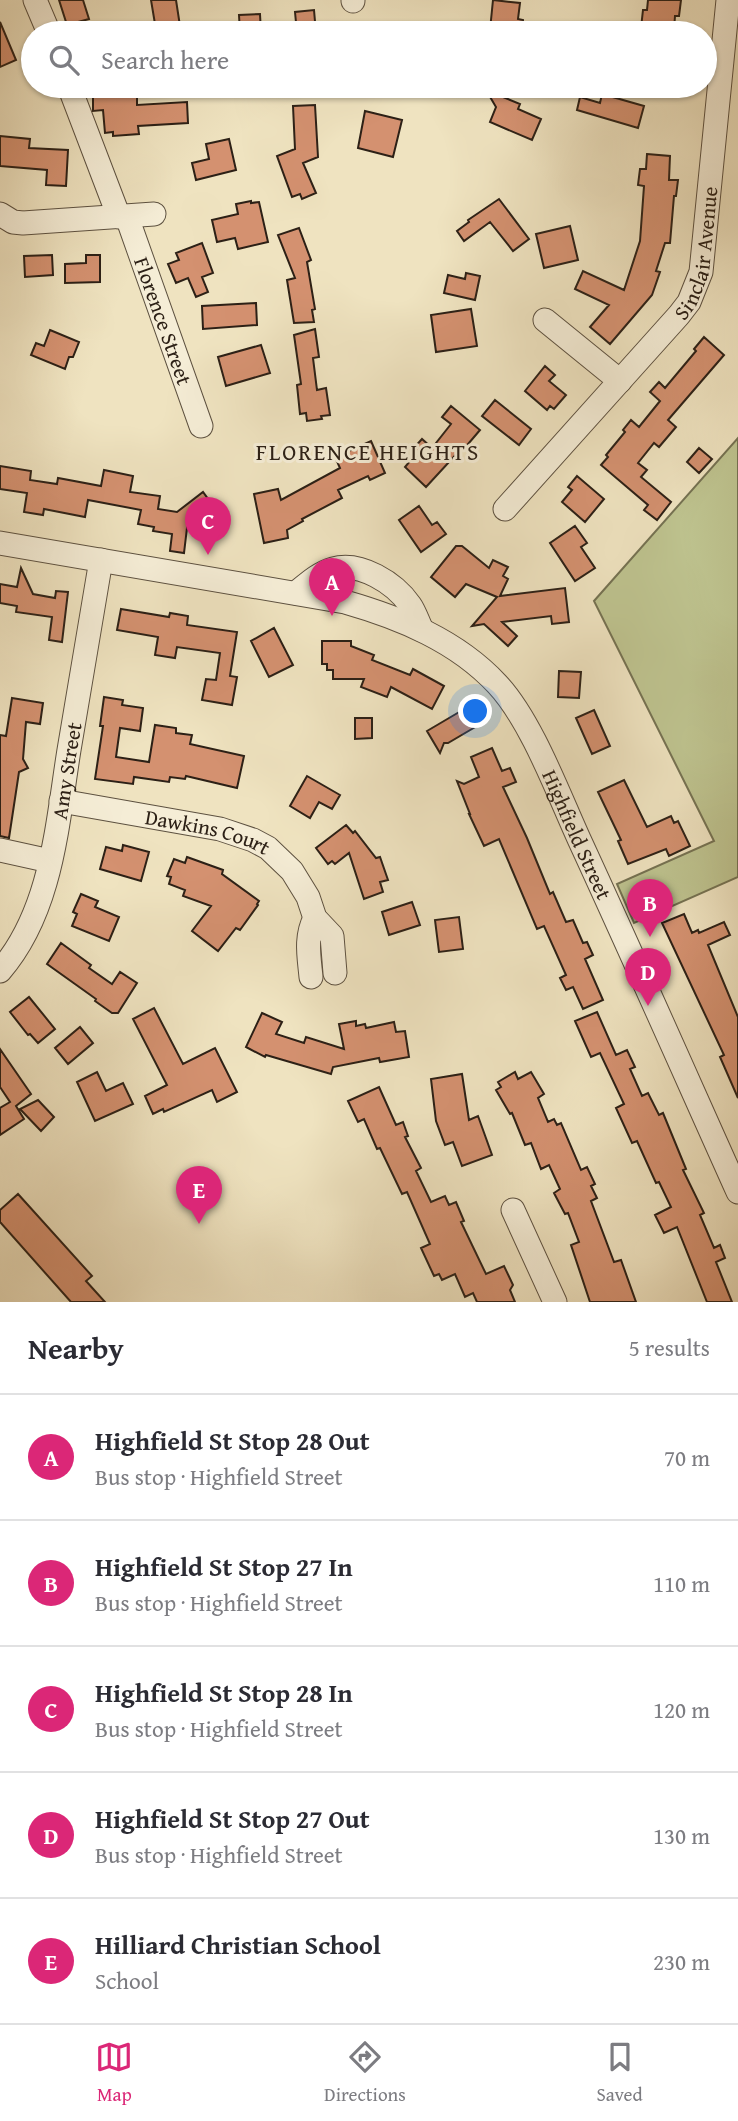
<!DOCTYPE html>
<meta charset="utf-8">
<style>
:root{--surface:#fff;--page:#f2f2f3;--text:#2b2b33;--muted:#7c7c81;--line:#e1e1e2;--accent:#db2777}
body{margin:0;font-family:"Gentium Book Plus",serif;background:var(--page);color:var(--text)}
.you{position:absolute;left:476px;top:712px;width:24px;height:24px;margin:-18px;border:5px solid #fff;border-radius:50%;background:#1a73e8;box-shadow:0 0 0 10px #1a73e833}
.badge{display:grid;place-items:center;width:46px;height:46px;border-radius:50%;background:var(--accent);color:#fff;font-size:23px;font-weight:700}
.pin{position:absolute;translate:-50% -58px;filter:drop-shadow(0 2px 4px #0008)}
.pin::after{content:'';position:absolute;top:37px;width:24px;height:21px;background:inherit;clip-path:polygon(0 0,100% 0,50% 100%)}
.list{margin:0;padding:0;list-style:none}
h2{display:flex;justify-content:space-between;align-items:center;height:91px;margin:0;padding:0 28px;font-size:30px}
h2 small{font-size:23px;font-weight:400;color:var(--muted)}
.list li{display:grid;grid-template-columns:46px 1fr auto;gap:21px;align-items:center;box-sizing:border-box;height:126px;padding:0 28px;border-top:2px solid var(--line)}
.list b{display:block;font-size:26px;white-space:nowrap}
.list p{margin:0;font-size:23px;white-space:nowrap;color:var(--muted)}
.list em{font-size:23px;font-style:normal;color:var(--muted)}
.icon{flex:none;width:38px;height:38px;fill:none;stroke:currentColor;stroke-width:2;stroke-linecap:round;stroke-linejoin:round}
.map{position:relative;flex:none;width:738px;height:1302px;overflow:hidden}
.search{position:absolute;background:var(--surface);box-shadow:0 2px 5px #0004;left:21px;right:21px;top:21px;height:77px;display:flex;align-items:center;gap:18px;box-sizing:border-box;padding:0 24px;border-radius:38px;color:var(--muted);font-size:26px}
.sheet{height:721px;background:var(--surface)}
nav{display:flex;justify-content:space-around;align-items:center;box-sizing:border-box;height:98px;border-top:2px solid var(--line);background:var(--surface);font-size:19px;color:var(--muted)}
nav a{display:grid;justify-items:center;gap:4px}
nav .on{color:var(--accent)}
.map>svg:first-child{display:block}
</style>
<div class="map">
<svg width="738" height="1302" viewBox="0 0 738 1302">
<rect width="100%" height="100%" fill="#efe3c0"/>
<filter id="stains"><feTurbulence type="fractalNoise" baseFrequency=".00286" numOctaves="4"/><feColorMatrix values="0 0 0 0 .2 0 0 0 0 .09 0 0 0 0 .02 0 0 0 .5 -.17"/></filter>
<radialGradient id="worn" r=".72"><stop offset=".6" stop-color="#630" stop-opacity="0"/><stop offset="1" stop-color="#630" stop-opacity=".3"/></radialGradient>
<path fill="#bec38f" stroke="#757252" stroke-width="2" d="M738 438V877L634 923 617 884 714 841 594 601Z"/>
<path fill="#d49170" stroke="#2c2016" stroke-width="2" d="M59 0H83L89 19 67 25Z
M151 0H176L180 26 156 30Z
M493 0 520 3 518 19 523 20 522 33 490 30Z
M648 0H681L679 16H675L674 30 641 28 643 10H647Z
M314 10 316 33H297L295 12Z
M260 14 261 33H240L239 15Z
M0 22 16 60 0 67Z
M137 90V105L187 102 188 123 138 126 139 134 113 136V132L105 133 103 110 93 111V92Z
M486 90 520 104 518 109 541 119 532 140 490 122 496 107Z
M602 94 644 106 638 128 577 110 580 97 600 103Z
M315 105 318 157 303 163 316 193 302 199 300 194 292 197 277 156 295 149 293 106Z
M365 111 402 120 393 157 358 148Z
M0 136 30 139 29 148 68 150 66 186 46 185 47 170 0 166Z
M229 139 236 170 196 180 192 163 209 159 206 144Z
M647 154 670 156 669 180H678L676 196H674L670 243H665L656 271 660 272 652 295 610 344 590 327 609 305 575 289 583 271 624 290 640 241 644 186 638 185 640 169H646Z
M499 199 529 239 513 251 490 222 464 241 457 231 469 222 468 220Z
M251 201V203L259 202 268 242 238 249 235 238 217 242 212 220 238 214 236 204Z
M570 226 578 260 544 268 536 234Z
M299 228 311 260 307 262 315 309 312 310 314 322 294 323 287 280 295 278 278 235Z
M202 243 213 273 202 277 208 292 196 297 188 278 176 283 168 264 179 260 176 253Z
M52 255 53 275 25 277 24 256Z
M86 255H100V282L65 283V264L86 263Z
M466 273 480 276 475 300 444 293 448 275 465 279Z
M256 303 257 325 203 329 202 306Z
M471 309 477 346 436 352 431 315Z
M315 329 319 357 313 358 317 390 326 388 330 415 321 416 322 419 307 421 306 413 300 414 297 385 301 384 294 335Z
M50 330 79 342 73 357H69L65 369 31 355 36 343 44 346Z
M704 337 724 355 668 420 676 427 659 447 654 443 638 463 647 470 641 477 671 502 657 520 644 510 648 505 601 465 608 457 606 455 625 432 623 430 631 420 639 427 660 401 650 392 659 382 665 388 696 351 694 349Z
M261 345 270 373 226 386 218 357Z
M545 366 555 375 549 381 566 395 554 409 550 406 547 410 525 391Z
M495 400 531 429 519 445 482 416Z
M451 406 480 430 463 450 461 449 426 487 405 467 416 454 412 450 422 439 432 448 451 424 442 417Z
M371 441 385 473 370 480 368 476 338 490 342 498 302 519 303 521 287 530 288 538 264 543 254 494 278 489 281 500 340 468 335 457Z
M699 448 712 459 699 473 687 462Z
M0 466 31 471 30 480 57 484 58 478 101 486 104 470 133 476 130 492 160 496 158 509 177 512 203 492 227 525 209 538 189 511 184 553 170 551 172 534 153 531 154 527 138 524 141 510 88 500 85 517 44 509 43 515 24 512 27 493 0 489Z
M577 476 604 499 585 522 562 502 572 490 568 487Z
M419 506 432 525 437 522 446 534 421 552 399 520Z
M575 526 587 543 581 547 595 568 575 581 550 543Z
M456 546H462L489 568 493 560 508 567 503 576 508 579 500 596 565 588 569 622 552 624 551 616 502 622 517 636 508 646 484 624 472 626 497 597 466 584 455 597 431 577Z
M21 568 33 594 55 598 56 591 68 592 62 642 49 640 52 617 16 612 17 606 0 603V584L17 587Z
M121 609 169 617 170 613 188 616 187 625 237 632 230 676 237 677 232 705 202 700 206 679 216 680 220 653 177 647 175 658 155 655 158 637 117 630Z
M274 628 293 665 269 677 251 641Z
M322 641H351V646L374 655 372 660 410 675 413 669 444 686 432 709 391 687 387 697 361 687 364 679H333V670H327V664H322Z
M559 671 581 672 579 698 558 697Z
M104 697 123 700 122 705 143 708 140 731 120 728 116 757 149 762 155 725 176 728V733L192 735 190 744 244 756 237 788 186 776 185 779 170 777 169 782 134 777 133 784 95 779 103 726H100Z
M12 698 43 703 40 724 26 722 23 759 28 768 19 772 9 838 0 836V735L6 736Z
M466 708 477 726 448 743H444L440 753 427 731Z
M594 710 610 746 592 754 576 718Z
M355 718H372V738L355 739Z
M492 748 502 771 510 768 516 782 503 787 527 838 550 894 553 892 566 922 573 920 583 943 587 942 593 955 585 959 603 1000 583 1009 573 987 566 990 560 978 566 975 544 926 537 929 499 839 484 846 469 814H470L457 781 464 784 479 777 471 757Z
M307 776 340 795 332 809 319 802 310 818 290 806Z
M624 780 647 827 671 816 674 823 678 821 690 846 669 856 666 849 628 864 618 841 621 840 598 792Z
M346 825 353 833 355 831 376 858 380 857 388 880 380 882 383 892 364 899 349 853 335 864 332 861 328 864 316 848Z
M123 845 149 852 141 881 100 869 106 847 122 851Z
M187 857 223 870 222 874 259 901 257 904 258 905 240 930 236 928 218 951 192 931 211 906 183 896 185 890 169 884 171 877 167 876 174 859 185 863Z
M81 894 98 901 95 907 119 917 109 941 72 926 77 914 73 912Z
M412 902 420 925 389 935 382 912Z
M684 914 692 933 698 930 699 933 724 922 730 935 708 945 738 1017V1098L720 1057 724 1055 662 923Z
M459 917 463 949 439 952 435 920Z
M61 943 91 965 89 968 112 984 120 972 137 983 118 1013H112L95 1001 96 999 47 964Z
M29 997 55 1029 38 1043 30 1034 28 1035 10 1012Z
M154 1008 183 1064 215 1048 237 1092 217 1102 212 1090 164 1112 163 1109 153 1114 145 1096 167 1085 133 1019Z
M597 1012 616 1055 627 1050 635 1067 630 1069 642 1096 648 1093 659 1115 663 1113 686 1169 683 1170 704 1213 700 1215 714 1248 720 1245 725 1258 716 1262 732 1302H707L677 1227 664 1233 655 1215 671 1207 659 1182 656 1183 637 1141 632 1143 616 1108 624 1104 600 1053 591 1057 575 1021Z
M262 1013 282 1022 276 1034 304 1043 306 1037 344 1049 339 1024 356 1021V1026L365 1024 366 1028 394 1022 396 1032 405 1031 409 1057 380 1062 379 1058 333 1067 331 1074 266 1055 265 1057 246 1047Z
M80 1027 93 1043 68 1064 55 1048Z
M0 1049 31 1094 16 1106 24 1119 0 1135V1108L10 1102 0 1087Z
M97 1072 106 1091 123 1083 133 1104 95 1121 77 1082Z
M515 1072 518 1079 531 1072 544 1094 538 1098 548 1122 554 1119 557 1125 561 1123 581 1170 587 1167 595 1184 591 1186 597 1198 591 1201 614 1262 621 1260 636 1302H590L571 1245 579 1242 568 1213 565 1214 554 1193 560 1189 549 1165 541 1169 531 1143 525 1145 512 1113 510 1114 496 1090 501 1087 498 1082Z
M462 1074 469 1120 478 1116 492 1155 462 1166 453 1142 445 1145 436 1121 431 1079Z
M379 1087 396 1125 403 1122 408 1136 405 1137 421 1168 416 1171 431 1202 445 1196 449 1205 456 1202 464 1221 461 1222 486 1274 504 1266 513 1285 510 1290 515 1302H477L473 1293 465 1297 455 1274 442 1280 439 1274 434 1276 421 1248 430 1244 407 1192 402 1194 380 1148 377 1149 364 1119 358 1122 348 1101Z
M38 1100 54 1117 41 1131 20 1109Z
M18 1194 92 1276 86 1281 105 1302H71L0 1222V1210Z"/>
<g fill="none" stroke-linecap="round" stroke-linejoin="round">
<g stroke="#5d5140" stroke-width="25">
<g id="minor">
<path d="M35 0 49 33"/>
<path d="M353 0V1"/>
<path d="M69 86 119 217"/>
<path d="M0 214 13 222 23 223 154 214"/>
<path id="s1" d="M127 217 201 426"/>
<path d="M545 320 620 381"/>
<path id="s2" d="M505 509 679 315 689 302 701 272 728 0"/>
<path id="s3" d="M0 543 345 602C401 618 457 641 497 684 531 720 558 793 579 839 633 956 685 1074 738 1192"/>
<path d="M296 593C307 584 319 573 333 569 360 561 395 583 410 605 415 612 418 622 422 630"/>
<path id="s4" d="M61 801 220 829 253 840 268 848 292 871 308 897 315 918 332 936 335 973"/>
<path d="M0 850 50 861"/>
<path id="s5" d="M0 971C52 911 57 825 69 750 80 687 90 623 101 560"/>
<path d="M311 977C309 956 305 937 315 918"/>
<path d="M513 1210 555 1302"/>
</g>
</g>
<use href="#minor" stroke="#f5edd6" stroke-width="23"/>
</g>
<g text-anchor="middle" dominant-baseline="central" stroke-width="6" stroke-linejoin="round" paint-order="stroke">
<g font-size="21" fill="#2c2016" stroke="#f5edd6">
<text stroke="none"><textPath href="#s2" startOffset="327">Sinclair Avenue</textPath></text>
<text stroke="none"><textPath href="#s1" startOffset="110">Florence Street</textPath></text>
<text stroke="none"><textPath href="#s5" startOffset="214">Amy Street</textPath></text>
<text stroke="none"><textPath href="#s4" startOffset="150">Dawkins Court</textPath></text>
<text stroke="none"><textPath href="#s3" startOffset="696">Highfield Street</textPath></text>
</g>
<g font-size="23" letter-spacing="2" fill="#2c2016" stroke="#f5edd6">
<text x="368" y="451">FLORENCE HEIGHTS</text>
</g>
</g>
<rect width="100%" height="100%" filter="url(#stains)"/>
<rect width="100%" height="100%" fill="url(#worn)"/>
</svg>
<div class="you"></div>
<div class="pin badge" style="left:332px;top:616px">A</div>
<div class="pin badge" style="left:650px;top:937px">B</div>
<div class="pin badge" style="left:208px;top:555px">C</div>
<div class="pin badge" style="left:648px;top:1006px">D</div>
<div class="pin badge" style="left:199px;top:1224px">E</div>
<div class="search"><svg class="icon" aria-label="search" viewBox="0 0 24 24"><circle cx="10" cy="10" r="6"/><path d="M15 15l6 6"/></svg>Search here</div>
</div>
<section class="sheet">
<h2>Nearby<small>5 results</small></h2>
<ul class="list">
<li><span class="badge">A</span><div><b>Highfield St Stop 28 Out</b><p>Bus stop · Highfield Street</p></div><em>70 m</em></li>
<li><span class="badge">B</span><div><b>Highfield St Stop 27 In</b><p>Bus stop · Highfield Street</p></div><em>110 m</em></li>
<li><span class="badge">C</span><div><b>Highfield St Stop 28 In</b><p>Bus stop · Highfield Street</p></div><em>120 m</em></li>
<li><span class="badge">D</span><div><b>Highfield St Stop 27 Out</b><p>Bus stop · Highfield Street</p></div><em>130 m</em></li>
<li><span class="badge">E</span><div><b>Hilliard Christian School</b><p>School</p></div><em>230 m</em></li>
</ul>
</section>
<nav>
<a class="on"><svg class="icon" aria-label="map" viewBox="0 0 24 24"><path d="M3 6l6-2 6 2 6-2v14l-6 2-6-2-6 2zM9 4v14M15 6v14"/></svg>Map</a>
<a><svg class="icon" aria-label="directions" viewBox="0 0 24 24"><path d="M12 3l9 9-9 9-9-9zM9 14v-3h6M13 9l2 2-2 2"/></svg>Directions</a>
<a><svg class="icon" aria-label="saved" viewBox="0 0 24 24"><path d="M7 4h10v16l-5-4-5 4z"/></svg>Saved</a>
</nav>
